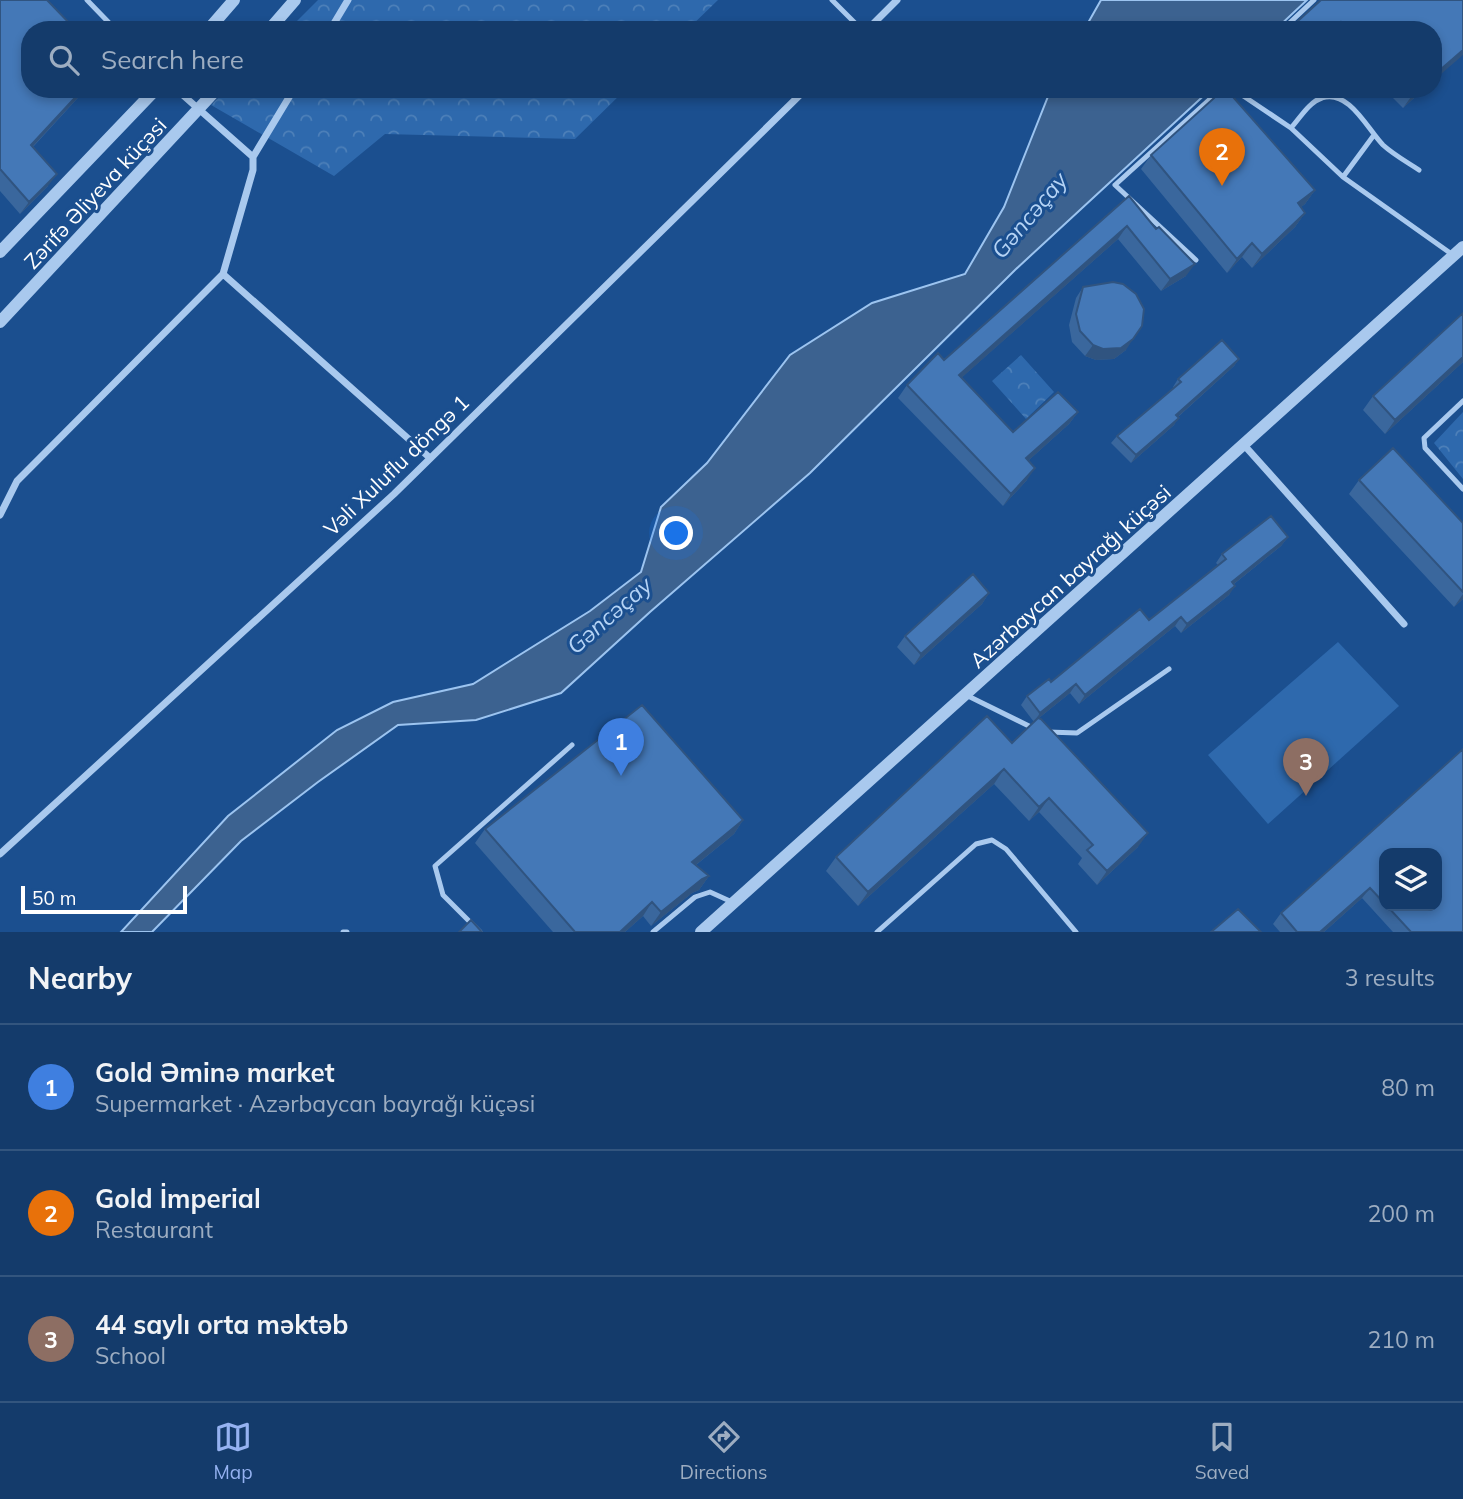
<!DOCTYPE html>
<meta charset="utf-8">
<style>
:root{--surface:#143b6b;--page:#1d4271;--text:#f1f3f6;--muted:#9dadc1;--line:#33557e;--accent:#95b2f1}
body{margin:0;font-family:Mulish,sans-serif;background:var(--page);color:var(--text)}
.controls{position:absolute;right:21px;bottom:21px;display:grid;overflow:hidden;border-radius:14px;box-shadow:0 4px 10px #0003}
.controls button{width:63px;height:63px;display:grid;place-items:center;padding:0;border:0;border-bottom:2px solid var(--line);background:var(--surface);color:var(--text);font:35px sans-serif}
.scale{position:absolute;left:21px;bottom:18px;width:166px;box-sizing:border-box;padding-left:7px;border:4px solid #fff;border-top:0;font-size:19px;line-height:24px;white-space:nowrap;color:#fff;-webkit-text-stroke:5px #1b4f8f;paint-order:stroke}
.you{position:absolute;left:677px;top:534px;width:24px;height:24px;margin:-18px;border:5px solid #fff;border-radius:50%;background:#1a73e8;box-shadow:0 0 0 10px #1a73e833}
.badge{display:grid;place-items:center;width:46px;height:46px;border-radius:50%;background:var(--accent);color:#fff;font-size:23px;font-weight:700}
.pin{position:absolute;translate:-50% -58px;filter:drop-shadow(0 2px 4px #0008)}
.pin::after{content:'';position:absolute;top:37px;width:24px;height:21px;background:inherit;clip-path:polygon(0 0,100% 0,50% 100%)}
.list{margin:0;padding:0;list-style:none}
h2{display:flex;justify-content:space-between;align-items:center;height:91px;margin:0;padding:0 28px;font-size:30px}
h2 small{font-size:23px;font-weight:400;color:var(--muted)}
.list li{display:grid;grid-template-columns:46px 1fr auto;gap:21px;align-items:center;box-sizing:border-box;height:126px;padding:0 28px;border-top:2px solid var(--line)}
.list b{display:block;font-size:26px;white-space:nowrap}
.list p{margin:0;font-size:23px;white-space:nowrap;color:var(--muted)}
.list em{font-size:23px;font-style:normal;color:var(--muted)}
.icon{flex:none;width:38px;height:38px;fill:none;stroke:currentColor;stroke-width:2;stroke-linecap:round;stroke-linejoin:round}
.map{position:relative;flex:none;width:1463px;height:932px;overflow:hidden}
.search{position:absolute;background:var(--surface);box-shadow:0 4px 10px #0003;left:21px;right:21px;top:21px;height:77px;display:flex;align-items:center;gap:18px;box-sizing:border-box;padding:0 24px;border-radius:28px;color:var(--muted);font-size:26px}
.sheet{height:469px;background:var(--surface)}
nav{display:flex;justify-content:space-around;align-items:center;box-sizing:border-box;height:98px;border-top:2px solid var(--line);background:var(--surface);font-size:19px;color:var(--muted)}
nav a{display:grid;justify-items:center;gap:4px}
nav .on{color:var(--accent)}
.map>svg:first-child{display:block}
</style>
<div class="map">
<svg width="1463" height="932" viewBox="0 0 1463 932">
<defs>
<pattern id="forest-crowns" width="20" height="18" patternUnits="userSpaceOnUse" patternTransform="scale(1.75)"><rect width="20" height="18" fill="#2e69ad"/><path d="M2 6a3 3 0 1 1 6 0M12 15a3 3 0 1 1 6 0" fill="none" stroke="#4d80b9"/></pattern>
</defs>
<rect width="100%" height="100%" fill="#1b4f8f"/>
<path fill="#2e69ad" d="M1338 642 1399 706 1268 824 1208 755Z"/>
<path fill="url(#forest-crowns)" d="M318 0H718L687 30H288Z
M227 89H626L575 139 385 134 334 176 211 105Z
M1021 355 1054 392 1026 419 992 381Z
M1463 412V479L1434 443Z"/>
<path fill="#3c6290" stroke="#9cc4f0" stroke-width="2" d="M1101 0H1307L1275 30H1084Z
M1051 89H1211L1015 270 810 473 650 612 561 693 476 720 398 725 318 782 241 841 152 932H121L228 816 337 730 393 702 473 684 590 611 641 572 661 507 707 463 790 355 872 303 965 274 1004 207Z"/>
<g fill="none" stroke-linecap="round" stroke-linejoin="round">
<path stroke="#a9c9ee" stroke-width="5" d="M87 0 116 30
M832 0 862 30
M1282 30 1314 0
M1233 89 1291 128 1343 177 1453 255
M1291 128C1300 118 1309 102 1322 98 1349 89 1368 130 1383 145 1394 155 1407 162 1419 170
M1343 177 1374 135
M1196 260 1115 185 1221 89
M1463 401 1424 438 1425 448 1463 489
M966 695 1035 729
M1048 732 1077 733 1169 669
M343 932H347
M480 932 443 895 435 866 572 745
M653 932 695 897 710 892 732 902
M877 932 976 844 992 840 1006 849 1076 932"/>
<path stroke="#a9c9ee" stroke-width="7" d="M330 30 348 0
M867 30 897 0
M176 89 253 157V170L223 274 430 458
M253 157 294 89
M1244 445 1404 624
M0 515 17 481 223 274
M0 854 394 494 806 89"/>
<path stroke="#a9c9ee" stroke-width="12" d="M208 30 234 0
M269 30 295 0
M0 252 156 89
M0 322 217 89
M701 932 1463 247"/>
</g>
<path fill="#3a679d" fill-rule="evenodd" d="M0 0 86 89 33 147 48 186 20 214 0 191Z
M1321 0 1433 30H1288Z
M1384 89H1424L1403 108Z
M1151 155 1315 190 1305 204 1301 207 1305 213 1295 227 1252 268 1242 257 1227 273 1141 169Z
M1129 196 1156 229 1186 276 1161 291 1118 239 961 378 1013 432 1078 412 1069 424 1029 460 1027 480 1003 506 898 398 907 385 944 360Z
M1083 287 1126 350 1114 359 1096 360 1085 356 1072 342 1069 325 1076 298Z
M1463 313V362L1385 434 1363 410 1373 396Z
M1239 359 1234 366 1178 417 1174 425 1131 463 1111 443 1117 436 1174 388 1173 387 1178 379Z
M1359 480 1463 523V599L1454 607 1349 494Z
M1288 537 1281 546 1234 584 1229 595 1181 633 1175 626 1079 704 1070 693 1039 718 1138 847 1097 885 1078 864 1082 858 1039 812 1029 821 994 784 858 906 826 871 836 857 1012 743 1034 722 1021 705 1027 696 1149 620 1218 565 1216 563 1222 554Z
M989 593 982 604 914 665 897 647 905 636Z
M1463 749V932H1393L1362 898 1324 932H1280L1273 924 1281 913ZM1384 853 1437 906H1384Z
M743 820 734 834 696 865 709 876 699 890 692 893 651 926 643 916 625 932H553L475 843 485 829Z"/>
<path fill="#305480" d="M1463 50V55L1433 81V76Z
M83 89H86L23 157 31 145Z
M1418 89H1424L1403 108 1413 94Z
M57 174 48 186 20 214 29 202Z
M1315 190 1305 204 1288 217 1298 203Z
M1305 213 1295 227 1252 268 1262 254Z
M1127 226 1118 239 950 388 959 375Z
M1252 243 1242 257 1227 273 1237 259Z
M1195 264 1186 276 1161 291 1170 279Z
M1133 339 1126 350 1114 359 1096 360 1085 356 1093 345Z
M1463 357V362L1385 434 1395 420Z
M1239 359 1234 366 1171 423 1176 415Z
M1078 412 1069 424 1018 470 1026 458Z
M1179 418 1174 425 1131 463 1136 455Z
M1035 468 1027 480 1003 506 1011 494Z
M1288 537 1281 546 1225 591 1232 582Z
M1235 586 1229 595 1181 633 1187 624Z
M989 593 982 604 914 665 921 654Z
M1463 594V599L1454 607Z
M1181 617 1175 626 1079 704 1085 695Z
M1076 684 1070 693 1034 722 1040 713Z
M1004 769 994 784 858 906 868 892Z
M1049 798 1039 812 1029 821 1039 807Z
M743 820 734 834 682 876 692 862Z
M1148 833 1138 847 1097 885 1107 871Z
M709 876 699 890 692 893 651 926 661 912 702 879Z
M1370 888 1362 898 1324 932H1320Z
M652 902 643 916 625 932H620Z"/>
<path fill="#4478b7" stroke="#305480" stroke-width="2" d="M0 0H47L76 30H30V89H83L31 145 57 174 29 202 0 169Z
M1321 0H1463V50L1433 76V30H1349L1341 22 1334 30H1288Z
M1224 89H1226L1315 190 1298 203 1305 213 1262 254 1252 243 1237 259 1151 155Z
M1408 89H1418L1413 94Z
M1129 196 1156 229 1159 227 1195 264 1170 279 1127 226 959 375 1013 432 1058 392 1078 412 1026 458 1035 468 1011 494 907 385 938 353 944 360Z
M1113 282 1123 284 1136 294 1144 309 1142 326 1133 339 1121 348 1103 349 1093 345 1080 331 1076 314 1083 287Z
M1463 313V357L1395 420 1373 396Z
M1222 340 1239 359 1176 415 1179 418 1136 455 1117 436 1181 382 1178 379Z
M1393 448 1463 523V592L1359 480Z
M1271 516 1288 537 1232 582 1235 586 1187 624 1181 617 1085 695 1076 684 1040 713 1027 696 1049 679 1051 682 1140 609 1149 620 1226 559 1222 554Z
M973 574 989 593 921 654 905 636Z
M642 705 743 820 692 862 709 876 702 879 661 912 652 902 620 932H575L485 829Z
M987 716 1012 743 1038 718 1041 719 1148 833 1107 871 1087 850 1093 845 1049 798 1039 807 1004 769 868 892 836 857Z
M1463 749V932H1411L1387 906H1437V853H1384V903L1370 888 1320 932H1297L1281 913Z
M1238 909 1261 932H1211Z
M471 920 482 932H459Z"/>
<g text-anchor="middle" dominant-baseline="central" stroke-width="6" stroke-linejoin="round" paint-order="stroke">
<g font-size="21" fill="#fff" stroke="#1b4f8f">
<text transform="translate(95 193) rotate(-47)">Zərifə Əliyeva küçəsi</text>
<text transform="translate(396 465) rotate(-44)">Vəli Xuluflu döngə 1</text>
<text transform="translate(1070 576) rotate(-42)">Azərbaycan bayrağı küçəsi</text>
</g>
<g font-size="23" font-style="italic" fill="#b5d3f5" stroke="#1b4f8f">
<text transform="translate(1029 215) rotate(-50)">Gəncəçay</text>
<text transform="translate(609 615) rotate(-41)">Gəncəçay</text>
</g>
</g>
</svg>
<div class="controls">
<button><svg class="icon" aria-label="layers" viewBox="0 0 24 24"><path d="M12 4l9 5-9 5-9-5zM3 14l9 5 9-5"/></svg></button>
</div>
<div class="scale">50 m</div>
<div class="you"></div>
<div class="pin badge" style="left:621px;top:776px;background:#3f7fe0">1</div>
<div class="pin badge" style="left:1222px;top:186px;background:#e8710a">2</div>
<div class="pin badge" style="left:1306px;top:796px;background:#8d6e63">3</div>
<div class="search"><svg class="icon" aria-label="search" viewBox="0 0 24 24"><circle cx="10" cy="10" r="6"/><path d="M15 15l6 6"/></svg>Search here</div>
</div>
<section class="sheet">
<h2>Nearby<small>3 results</small></h2>
<ul class="list">
<li><span class="badge" style="background:#3f7fe0">1</span><div><b>Gold Əminə market</b><p>Supermarket · Azərbaycan bayrağı küçəsi</p></div><em>80 m</em></li>
<li><span class="badge" style="background:#e8710a">2</span><div><b>Gold İmperial</b><p>Restaurant</p></div><em>200 m</em></li>
<li><span class="badge" style="background:#8d6e63">3</span><div><b>44 saylı orta məktəb</b><p>School</p></div><em>210 m</em></li>
</ul>
</section>
<nav>
<a class="on"><svg class="icon" aria-label="map" viewBox="0 0 24 24"><path d="M3 6l6-2 6 2 6-2v14l-6 2-6-2-6 2zM9 4v14M15 6v14"/></svg>Map</a>
<a><svg class="icon" aria-label="directions" viewBox="0 0 24 24"><path d="M12 3l9 9-9 9-9-9zM9 14v-3h6M13 9l2 2-2 2"/></svg>Directions</a>
<a><svg class="icon" aria-label="saved" viewBox="0 0 24 24"><path d="M7 4h10v16l-5-4-5 4z"/></svg>Saved</a>
</nav>
